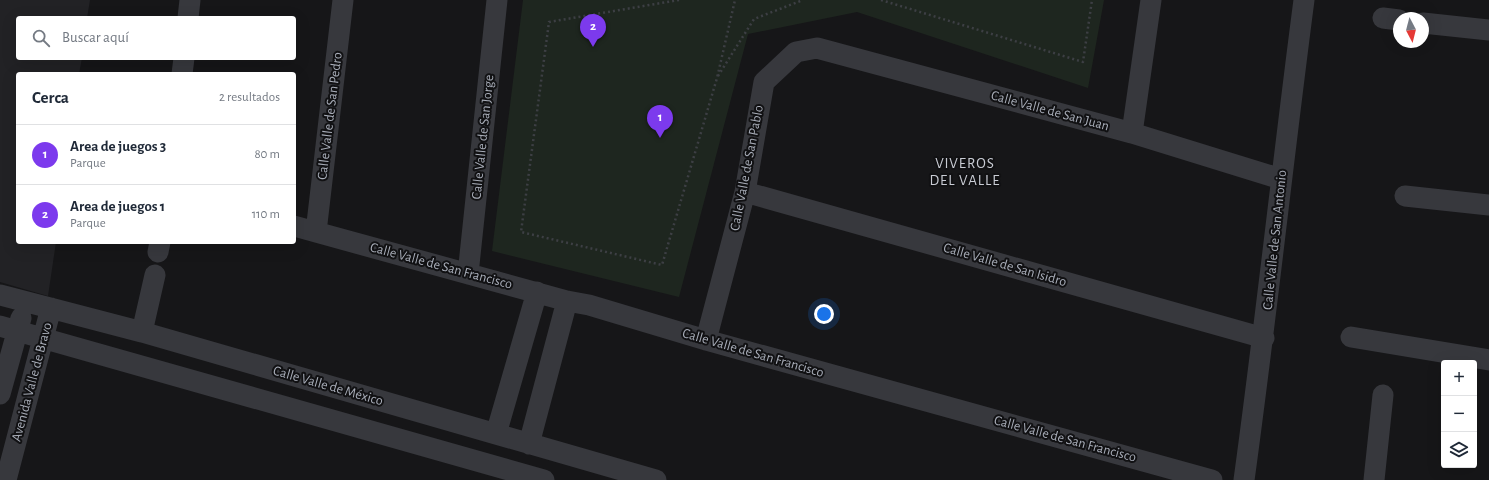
<!DOCTYPE html>
<html lang="es">
<meta charset="utf-8">
<style>
:root{--surface:#fff;--page:#f6f6f7;--text:#1f2937;--muted:#747a83;--line:#e0e1e3;--accent:#7c3aed}
body{margin:0;font-family:"Alegreya Sans",sans-serif;background:var(--page);color:var(--text)}
.controls{position:absolute;right:12px;bottom:12px;display:grid;overflow:hidden;border-radius:4px;box-shadow:0 4px 16px #0002}
.controls button{width:36px;height:36px;display:grid;place-items:center;padding:0;border:0;border-bottom:1px solid var(--line);background:var(--surface);color:var(--text);font:20px sans-serif}
.compass{position:absolute;left:1393px;top:12px;width:36px;height:36px;border-radius:50%;background:var(--surface);box-shadow:0 4px 16px #0002;rotate:173deg}
.you{position:absolute;left:824px;top:314px;width:14px;height:14px;margin:-10px;border:3px solid #fff;border-radius:50%;background:#1a73e8;box-shadow:0 0 0 6px #1a73e833}
.badge{display:grid;place-items:center;width:26px;height:26px;border-radius:50%;background:var(--accent);color:#fff;font-size:13px;font-weight:700}
.pin{position:absolute;translate:-50% -33px;filter:drop-shadow(0 1px 2px #0008)}
.pin::after{content:'';position:absolute;top:21px;width:14px;height:12px;background:inherit;clip-path:polygon(0 0,100% 0,50% 100%)}
.list{margin:0;padding:0;list-style:none}
h2{display:flex;justify-content:space-between;align-items:center;height:52px;margin:0;padding:0 16px;font-size:17px}
h2 small{font-size:13px;font-weight:400;color:var(--muted)}
.list li{display:grid;grid-template-columns:26px 1fr auto;gap:12px;align-items:center;box-sizing:border-box;height:60px;padding:0 16px;border-top:1px solid var(--line)}
.list b{display:block;font-size:15px;white-space:nowrap}
.list p{margin:0;font-size:13px;white-space:nowrap;color:var(--muted)}
.list em{font-size:13px;font-style:normal;color:var(--muted)}
.icon{flex:none;width:22px;height:22px;fill:none;stroke:currentColor;stroke-width:2;stroke-linecap:round;stroke-linejoin:round}
.map{position:relative;flex:none;width:1489px;height:480px;overflow:hidden}
.search{position:absolute;background:var(--surface);box-shadow:0 4px 16px #0002;left:16px;top:16px;width:280px;height:44px;display:flex;align-items:center;gap:10px;box-sizing:border-box;padding:0 14px;border-radius:4px;color:var(--muted);font-size:15px}
.panel{position:absolute;background:var(--surface);box-shadow:0 4px 16px #0002;left:16px;top:72px;width:280px;height:172px;border-radius:4px}
.map>svg:first-child{display:block}
</style>
<div class="map">
<svg width="1489" height="480" viewBox="0 0 1489 480">
<rect width="100%" height="100%" fill="#161618"/>
<path fill="#222225" d="M0 0H90L87 18H18V58H82L79 74H18V242H56L48 296 0 282Z"/>
<path fill="#1e261f" d="M523 0H1104L1088 88 857 12 748 34 679 297 492 251Z"/>
<g fill="none" stroke-linecap="round" stroke-linejoin="round">
<path stroke="#3d3f44" stroke-width="2.5" stroke-dasharray="2 3" stroke-linecap="butt" d="M679 0 549 22 521 232 662 265 717 78 735 0
M881 0 1083 62 1092 0
M718 76 754 19 803 0"/>
<path stroke="#37383d" stroke-width="21" d="M188 18 190 0
M1383 18 1399 20
M1423 23 1489 30
M182 74 184 58
M1132 133 1151 0
M745 192 1264 338
M1405 196 1489 205
M294 226 567 301 589 305 706 340 1212 480
M316 232 343 0
M158 252 160 242
M468 274 497 0
M0 295 142 332 656 480
M0 326 544 480
M142 332 155 275
M1351 337 1489 360
M706 340 745 192 764 82 796 52 817 48 1132 133 1281 179
M0 394 21 318
M496 434 537 292
M529 444 567 301
M6 480 51 308
M1244 480C1266 320 1283 160 1304 0
M1374 480 1383 395"/>
</g>
<g text-anchor="middle" dominant-baseline="central" stroke-width="4" stroke-linejoin="round" paint-order="stroke">
<g font-size="14" fill="#a8adb8" stroke="#111113">
<text transform="translate(1050 111) rotate(15)">Calle Valle de San Juan</text>
<text transform="translate(330 116) rotate(-83)">Calle Valle de San Pedro</text>
<text transform="translate(483 137) rotate(-84)">Calle Valle de San Jorge</text>
<text transform="translate(747 168) rotate(-79)">Calle Valle de San Pablo</text>
<text transform="translate(1275 240) rotate(-84)">Calle Valle de San Antonio</text>
<text transform="translate(1005 265) rotate(16)">Calle Valle de San Isidro</text>
<text transform="translate(441 266) rotate(15)">Calle Valle de San Francisco</text>
<text transform="translate(753 353) rotate(16)">Calle Valle de San Francisco</text>
<text transform="translate(32 382) rotate(-75)">Avenida Valle de Bravo</text>
<text transform="translate(328 386) rotate(16)">Calle Valle de México</text>
<text transform="translate(1065 439) rotate(15)">Calle Valle de San Francisco</text>
</g>
<g font-size="15" letter-spacing="1" fill="#c9ccd4" stroke="#111113">
<text x="965" y="163">VIVEROS<tspan x="965" dy="17">DEL VALLE</tspan></text>
</g>
</g>
</svg>
<div class="controls">
<button>+</button>
<button>−</button>
<button><svg class="icon" aria-label="layers" viewBox="0 0 24 24"><path d="M12 4l9 5-9 5-9-5zM3 14l9 5 9-5"/></svg></button>
</div>
<svg class="compass" viewBox="-18 -18 36 36"><path d="M0-13l5 13h-10z" fill="#e53935"/><path d="M0 13l5-13h-10z" fill="#747a83"/></svg>
<div class="you"></div>
<div class="pin badge" style="left:660px;top:138px">1</div>
<div class="pin badge" style="left:593px;top:47px">2</div>
<div class="search"><svg class="icon" aria-label="search" viewBox="0 0 24 24"><circle cx="10" cy="10" r="6"/><path d="M15 15l6 6"/></svg>Buscar aquí</div>
<section class="panel">
<h2>Cerca<small>2 resultados</small></h2>
<ul class="list">
<li><span class="badge">1</span><div><b>Area de juegos 3</b><p>Parque</p></div><em>80 m</em></li>
<li><span class="badge">2</span><div><b>Area de juegos 1</b><p>Parque</p></div><em>110 m</em></li>
</ul>
</section>
</div>
